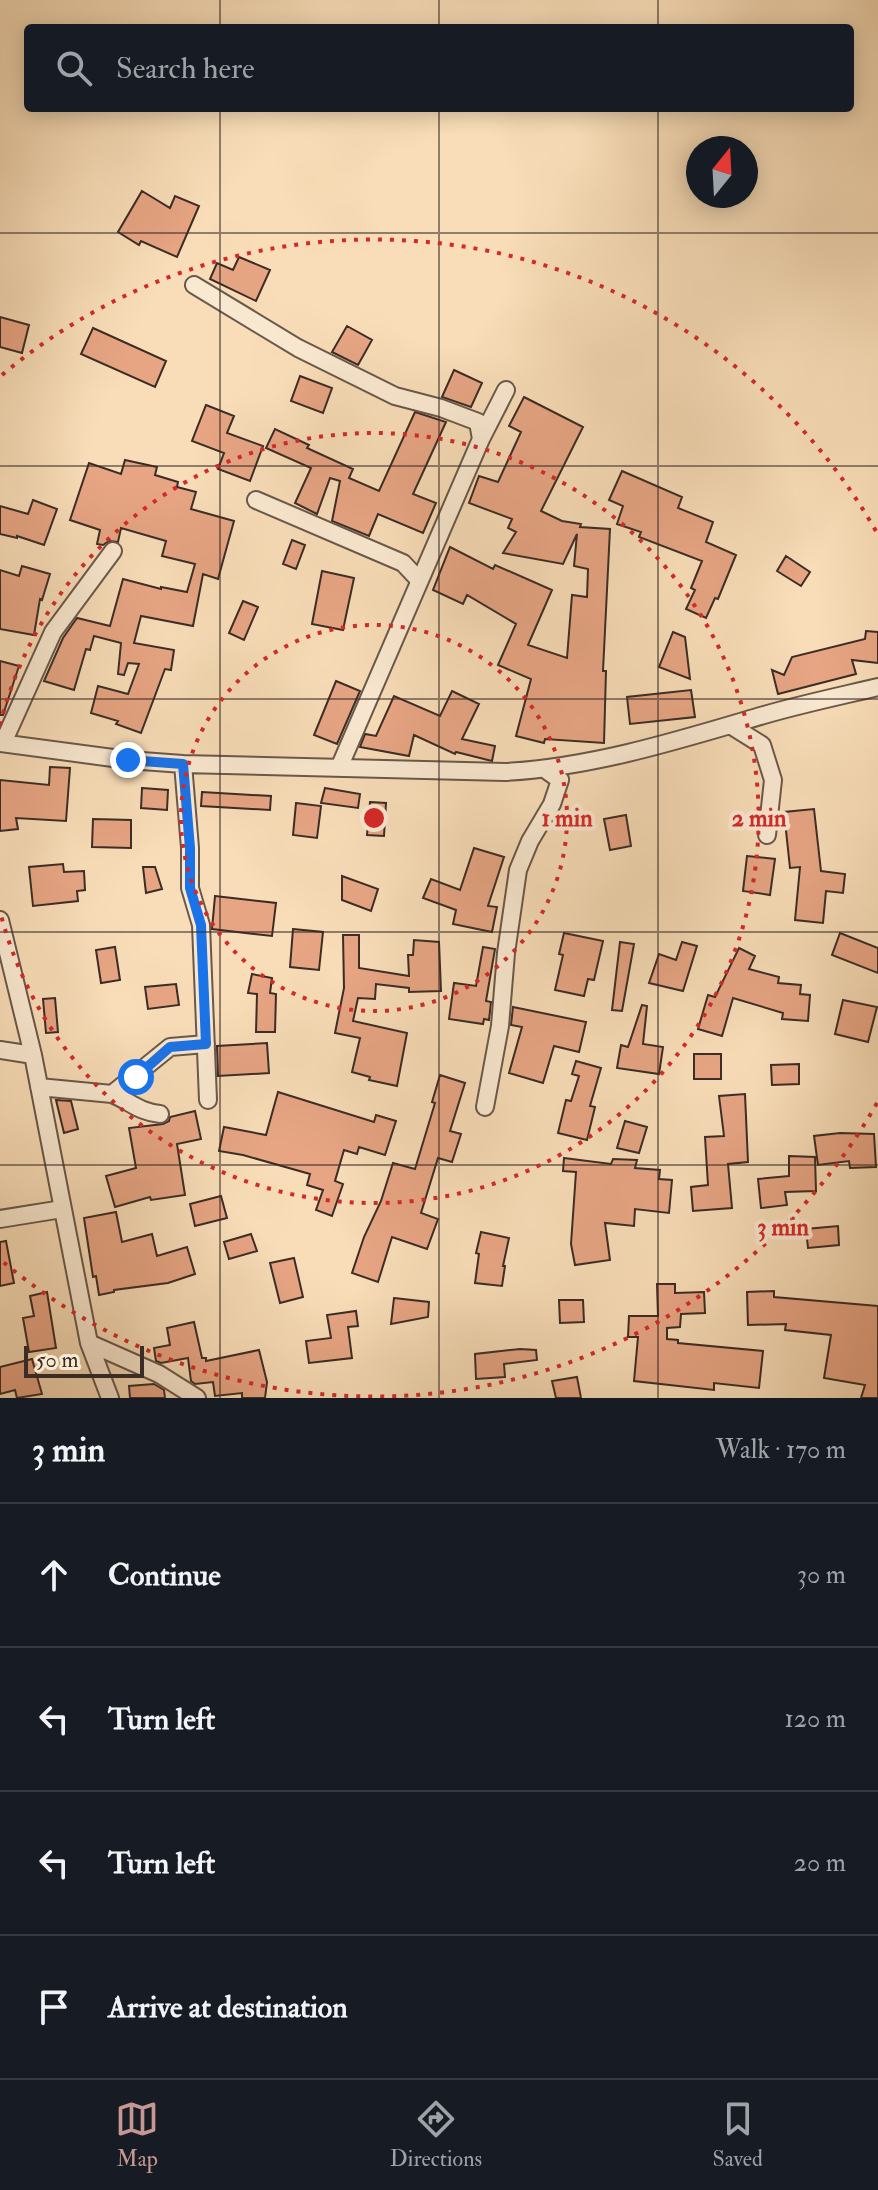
<!DOCTYPE html>
<meta charset="utf-8">
<style>
:root{--surface:#171b24;--page:#242831;--text:#f1f3f6;--muted:#9ea1a6;--line:#363941;--accent:#c59692}
body{margin:0;font-family:"IM FELL Double Pica",serif;background:var(--page);color:var(--text)}
.compass{position:absolute;left:686px;top:136px;width:72px;height:72px;border-radius:50%;background:var(--surface);box-shadow:0 4px 20px #0003;rotate:18deg}
.scale{position:absolute;left:24px;bottom:20px;width:120px;box-sizing:border-box;padding-left:8px;border:4px solid #3b2c26;border-top:0;font-size:22px;line-height:28px;white-space:nowrap;color:#3b2c26;-webkit-text-stroke:6px #fae9d1;paint-order:stroke}
.stop{position:absolute;width:24px;height:24px;margin:-18px;border:6px solid #1a73e8;border-radius:50%;background:#fff}
.stop.end{background:#1a73e8;border-color:#fff;box-shadow:0 2px 8px #0008}
.list{margin:0;padding:0;list-style:none}
h2{display:flex;justify-content:space-between;align-items:center;height:104px;margin:0;padding:0 32px;font-size:34px}
h2 small{font-size:26px;font-weight:400;color:var(--muted)}
.list li{display:grid;grid-template-columns:52px 1fr auto;gap:24px;align-items:center;box-sizing:border-box;height:144px;padding:0 32px;border-top:2px solid var(--line)}
.list b{display:block;font-size:30px;white-space:nowrap}
.list em{font-size:26px;font-style:normal;color:var(--muted)}
.icon{flex:none;width:44px;height:44px;fill:none;stroke:currentColor;stroke-width:2;stroke-linecap:round;stroke-linejoin:round}
.map{position:relative;flex:none;width:878px;height:1398px;overflow:hidden}
.search{position:absolute;background:var(--surface);box-shadow:0 4px 20px #0003;left:24px;right:24px;top:24px;height:88px;display:flex;align-items:center;gap:20px;box-sizing:border-box;padding:0 28px;border-radius:8px;color:var(--muted);font-size:30px}
.sheet{height:680px;background:var(--surface)}
nav{display:flex;justify-content:space-around;align-items:center;box-sizing:border-box;height:112px;border-top:2px solid var(--line);background:var(--surface);font-size:22px;color:var(--muted)}
nav a{display:grid;justify-items:center;gap:4px}
nav .on{color:var(--accent)}
.map>svg:first-child{display:block}
</style>
<div class="map">
<svg width="878" height="1398" viewBox="0 0 878 1398">
<rect width="100%" height="100%" fill="#f8ddb8"/>
<filter id="stains"><feTurbulence type="fractalNoise" baseFrequency=".0025" numOctaves="4"/><feColorMatrix values="0 0 0 0 .2 0 0 0 0 .09 0 0 0 0 .02 0 0 0 .5 -.17"/></filter>
<radialGradient id="worn" r=".72"><stop offset=".6" stop-color="#630" stop-opacity="0"/><stop offset="1" stop-color="#630" stop-opacity=".3"/></radialGradient>
<path fill="#e7a584" stroke="#3b2c26" stroke-width="2" d="M142 191 170 208 175 196 199 206 177 257 141 241 139 245 118 232Z
M239 257 270 270 256 301 210 279 217 263 233 270Z
M0 317 29 325 22 353 0 347Z
M347 326 372 340 358 365 332 352Z
M93 328 166 361 155 387 81 354Z
M454 370 482 383 471 407 442 397Z
M300 376 332 388 323 413 291 401Z
M524 397 583 427 541 511 562 521 581 524 580 527 610 529 603 671H606L604 743 545 739 544 743 516 736 531 679 498 665 516 624 467 595 463 604 433 590 450 547 493 569 495 565 552 590 528 645 567 658 572 595 587 597 588 569 574 566 577 534 563 564 503 553 516 532 508 528 512 519 469 503 479 476 498 482 521 432 509 426Z
M206 405 234 416 227 433 263 446 250 481 218 469 224 453 192 441Z
M415 412 446 422 413 494 436 503 423 533 378 514 369 536 332 521 340 481 330 478 317 514 295 503 311 468 266 448 275 429 309 445 307 448 353 469 349 478 379 491Z
M125 460 157 467 155 475 178 482 177 487 196 492 191 509 234 521 218 579 203 574 193 626 141 616 134 643 174 650 171 670 165 669 141 733 116 724 118 721 91 713 98 686 128 694 139 664 128 663 124 675 118 674 121 643 94 636 90 650 86 649 74 690 44 681 63 638 77 618 110 626 123 579 161 589V587L187 592 195 564 162 556 166 541 121 528 118 542 109 541 103 545 97 544 100 530 70 520 89 463 121 474Z
M622 471 682 497 678 508 713 522 706 542 736 555 718 599 715 598 706 618 686 609 695 590 691 588 702 561 639 537 641 532 617 524 623 506 609 500Z
M33 500 57 509 44 545 17 536V538L0 534V506L28 514Z
M292 540 305 545 296 569 283 564Z
M786 556 810 572 801 586 777 571Z
M22 566 50 574 42 600 40 599 34 635 0 629V570L19 576Z
M322 571 354 578 343 630 312 624Z
M243 601 258 607 244 640 229 633Z
M866 631 878 632V663L852 660 856 674 778 694 772 670 784 675 792 657 865 639Z
M673 632 685 637 690 679 659 667Z
M0 661 19 666 3 715H0Z
M336 681 360 691 337 744 314 735Z
M691 690 695 717 630 724 627 697Z
M452 691 479 704 462 739 495 746 492 761 456 752 455 754 414 735 409 756 360 747 365 734 376 736 394 696 440 716Z
M50 767 70 768 66 821 16 818 18 829 0 831V780L49 785Z
M142 788 168 790 167 810 141 808Z
M325 788 360 794 358 808 321 803Z
M202 792 271 796 270 810 201 806Z
M370 802 386 803 384 836 367 835Z
M296 803 321 806 317 838 293 835Z
M814 809 821 871 845 874 843 893 826 891 823 923 795 920 800 867 790 868 784 812Z
M626 815 631 846 610 850 604 819Z
M93 819 131 820V848L92 847Z
M474 848 504 857 488 906 497 907 492 932 453 924 456 910 423 898 431 879 460 890Z
M747 856 775 859 770 895 743 891Z
M63 864 64 872 84 871 85 890 77 891 78 901 33 906 29 867Z
M143 867H155L162 889 146 893Z
M342 876 378 889 371 911 342 900Z
M215 896 276 903 272 936 212 929Z
M293 929 323 932 319 970 290 967Z
M564 933 603 941 594 980 588 979 584 996 555 990 563 955 559 954Z
M840 933 878 948V973L832 955Z
M343 935H359V968L409 976 408 955H413L414 940 439 942 441 991 409 992V988L376 984 375 999 358 998 353 1021 407 1033 397 1086 369 1080 370 1077 352 1072 360 1038 335 1033 344 988Z
M620 942 634 944 622 1011 612 1010Z
M682 942 697 946 683 991 649 983 659 954 676 960Z
M115 947 120 980 101 983 96 950Z
M483 947 495 949 486 1001 491 1002 489 1020 484 1019 483 1024 449 1019 454 983 476 986Z
M739 948 755 956 749 969 779 977 778 983 801 985 800 994 810 995 808 1021 782 1019 783 1013 733 998 722 1036 698 1029 708 995 715 997Z
M252 974 272 978 270 993 276 994 275 1032H256L257 994 248 993Z
M176 984 179 1005 148 1009 145 987Z
M55 998 58 1032 46 1033 43 999Z
M843 1000 877 1007 868 1042 835 1034Z
M642 1005 647 1006 643 1044 663 1047 659 1074 617 1068 621 1045 628 1047Z
M513 1007 586 1022 579 1052 554 1046 543 1083 509 1073 522 1027 511 1025Z
M267 1043 269 1073 218 1076 217 1046Z
M694 1054H721V1079H694Z
M576 1061 601 1068 590 1106 595 1107 587 1140 558 1133 566 1100 571 1101 579 1076 572 1074Z
M799 1064V1084L772 1085 771 1065Z
M440 1075 465 1083 450 1131 461 1134 452 1162 438 1158 421 1213 438 1219 427 1249 392 1237 378 1282 352 1273 364 1237 381 1201 393 1163 415 1169 435 1103 432 1102Z
M278 1092 374 1122 376 1115 396 1121 385 1155 359 1147 357 1154 344 1150 335 1181 343 1184 332 1216 316 1210 323 1190 307 1185 310 1174 243 1155 219 1151 224 1127 266 1135Z
M745 1094 748 1162 728 1164 732 1208 693 1211 691 1187 708 1185 705 1137 724 1136 719 1096Z
M56 1100 71 1101 78 1129 64 1133Z
M195 1111 201 1139 177 1144 185 1195 151 1200 150 1197 115 1207 106 1176 136 1168 129 1128 163 1124 169 1121 170 1117Z
M625 1121 647 1127 639 1153 617 1148Z
M840 1133 874 1134 876 1167 850 1168 849 1161 818 1165 814 1136Z
M789 1156 815 1157 816 1191 785 1192 787 1205 761 1208 758 1179 789 1176Z
M564 1158 611 1164 613 1159 637 1160 635 1168 660 1170 659 1179 672 1180 669 1213 635 1209 634 1226 605 1223 610 1260 575 1265 571 1244 576 1172 563 1171Z
M221 1196 227 1218 195 1226 190 1204Z
M116 1212 122 1242 152 1234 157 1256 187 1247 195 1274 168 1283 114 1290V1292L99 1295 96 1276 93 1277 84 1218Z
M838 1226 839 1245 808 1248 806 1229Z
M481 1232 509 1238 503 1266H505L502 1286 475 1283 479 1254 476 1253Z
M251 1234 257 1251 229 1259 224 1242Z
M6 1241 14 1283 0 1286V1242Z
M294 1258 303 1297 280 1303 270 1263Z
M657 1284H675V1293L704 1292 705 1313 681 1314 680 1327 667 1328V1339L678 1340V1343L763 1351 759 1388 714 1383V1390L634 1381 638 1337H628L629 1316H658Z
M774 1291V1297L878 1306V1398H861L865 1385 824 1378 831 1335 785 1330 786 1324 748 1325 747 1292Z
M47 1292 56 1348 29 1352 23 1318 34 1316 30 1296Z
M394 1298 429 1302 428 1317 391 1324Z
M559 1300H583L584 1322 560 1323Z
M356 1311 358 1326 348 1327 352 1358 309 1363 306 1341 331 1338 327 1315Z
M194 1322 202 1358H206V1361L259 1350 267 1382 265 1398H242V1393L215 1396 213 1382 195 1384 191 1381 188 1358 161 1363 156 1361 154 1348 170 1345 167 1328Z
M520 1349 536 1350 537 1360 504 1364 505 1377 476 1379 475 1354Z
M32 1359 42 1394 17 1398 15 1390 0 1394V1367Z
M577 1377 581 1398H556L552 1381Z
M154 1384 164 1390 165 1398H130L129 1386Z"/>
<g fill="none" stroke-linecap="round" stroke-linejoin="round">
<g stroke="#6a584a" stroke-width="20">
<path id="street" d="M194 285 298 348 395 396 441 408 478 422 481 439
M256 500 403 563 419 580
M730 725 762 745 773 780 767 835
M0 743 128 760 183 764 505 772C594 767 679 740 764 715 802 704 840 696 878 687
M3 743 53 632 113 551
M183 764 190 848V888L201 925 208 1100
M339 768 481 439 506 390
M0 920 33 1055 89 1343 110 1398
M0 1050 33 1055
M39 1087 112 1094 170 1047 206 1044
M112 1094C131 1102 139 1112 160 1114
M485 1107 500 1026 506 953 518 870 530 841 552 804 560 780 546 770
M0 1219 62 1209
M89 1343 159 1374 197 1398"/>
</g>
<use href="#street" stroke="#fae9d1" stroke-width="16"/>
</g>
<g fill="none" stroke-linecap="round" stroke-linejoin="round">
<path stroke="#1a73e8" stroke-width="10" d="M128 760 183 764 190 848V888L201 925 206 1044 170 1047 136 1077"/>
</g>
<path fill="none" stroke="#3b2c26" stroke-width="2" stroke-opacity="0.55" d="M220 0V28M439 0V28M658 0V28M220 108V1398M439 108V1398M658 108V1398M0 233H878M0 466H878M0 699H878M0 932H878M0 1165H878"/>
<g fill="none" stroke="#d62828" stroke-width="4" stroke-dasharray="4 8">
<circle cx="374" cy="818" r="193"/>
<path d="M0 725A385 385 0 1 1 0 911"/>
<path d="M877 1103A578 578 0 0 1 2 1261M2 375A578 578 0 0 1 877 533"/>
</g>
<circle cx="374" cy="818" r="12" fill="#d62828" stroke="#fae9d1" stroke-width="4"/>
<g font-size="24" text-anchor="middle" font-weight="bold" fill="#d62828" stroke="#fae9d1" stroke-width="8" stroke-linejoin="round" paint-order="stroke">
<text x="567" y="826">1 min</text>
<text x="759" y="826">2 min</text>
<text x="783" y="1235">3 min</text>
</g>
<rect width="100%" height="100%" filter="url(#stains)"/>
<rect width="100%" height="100%" fill="url(#worn)"/>
</svg>
<svg class="compass" viewBox="-18 -18 36 36"><path d="M0-13l5 13h-10z" fill="#e53935"/><path d="M0 13l5-13h-10z" fill="#9ea1a6"/></svg>
<div class="scale">50 m</div>
<div class="stop" style="left:136px;top:1077px"></div>
<div class="stop end" style="left:128px;top:760px"></div>
<div class="search"><svg class="icon" aria-label="search" viewBox="0 0 24 24"><circle cx="10" cy="10" r="6"/><path d="M15 15l6 6"/></svg>Search here</div>
</div>
<section class="sheet">
<h2>3 min<small>Walk · 170 m</small></h2>
<ul class="list">
<li><svg class="icon" aria-label="ahead" viewBox="0 0 24 24"><path d="M12 20V5M6 11l6-6 6 6"/></svg><div><b>Continue</b></div><em>30 m</em></li>
<li><svg class="icon" aria-label="left" viewBox="0 0 24 24"><path d="M17 20v-9H6M10 6l-5 5 5 5"/></svg><div><b>Turn left</b></div><em>120 m</em></li>
<li><svg class="icon" aria-label="left" viewBox="0 0 24 24"><path d="M17 20v-9H6M10 6l-5 5 5 5"/></svg><div><b>Turn left</b></div><em>20 m</em></li>
<li><svg class="icon" aria-label="arrive" viewBox="0 0 24 24"><path d="M6 21V4h12l-3 4 3 4H6"/></svg><div><b>Arrive at destination</b></div></li>
</ul>
</section>
<nav>
<a class="on"><svg class="icon" aria-label="map" viewBox="0 0 24 24"><path d="M3 6l6-2 6 2 6-2v14l-6 2-6-2-6 2zM9 4v14M15 6v14"/></svg>Map</a>
<a><svg class="icon" aria-label="directions" viewBox="0 0 24 24"><path d="M12 3l9 9-9 9-9-9zM9 14v-3h6M13 9l2 2-2 2"/></svg>Directions</a>
<a><svg class="icon" aria-label="saved" viewBox="0 0 24 24"><path d="M7 4h10v16l-5-4-5 4z"/></svg>Saved</a>
</nav>
